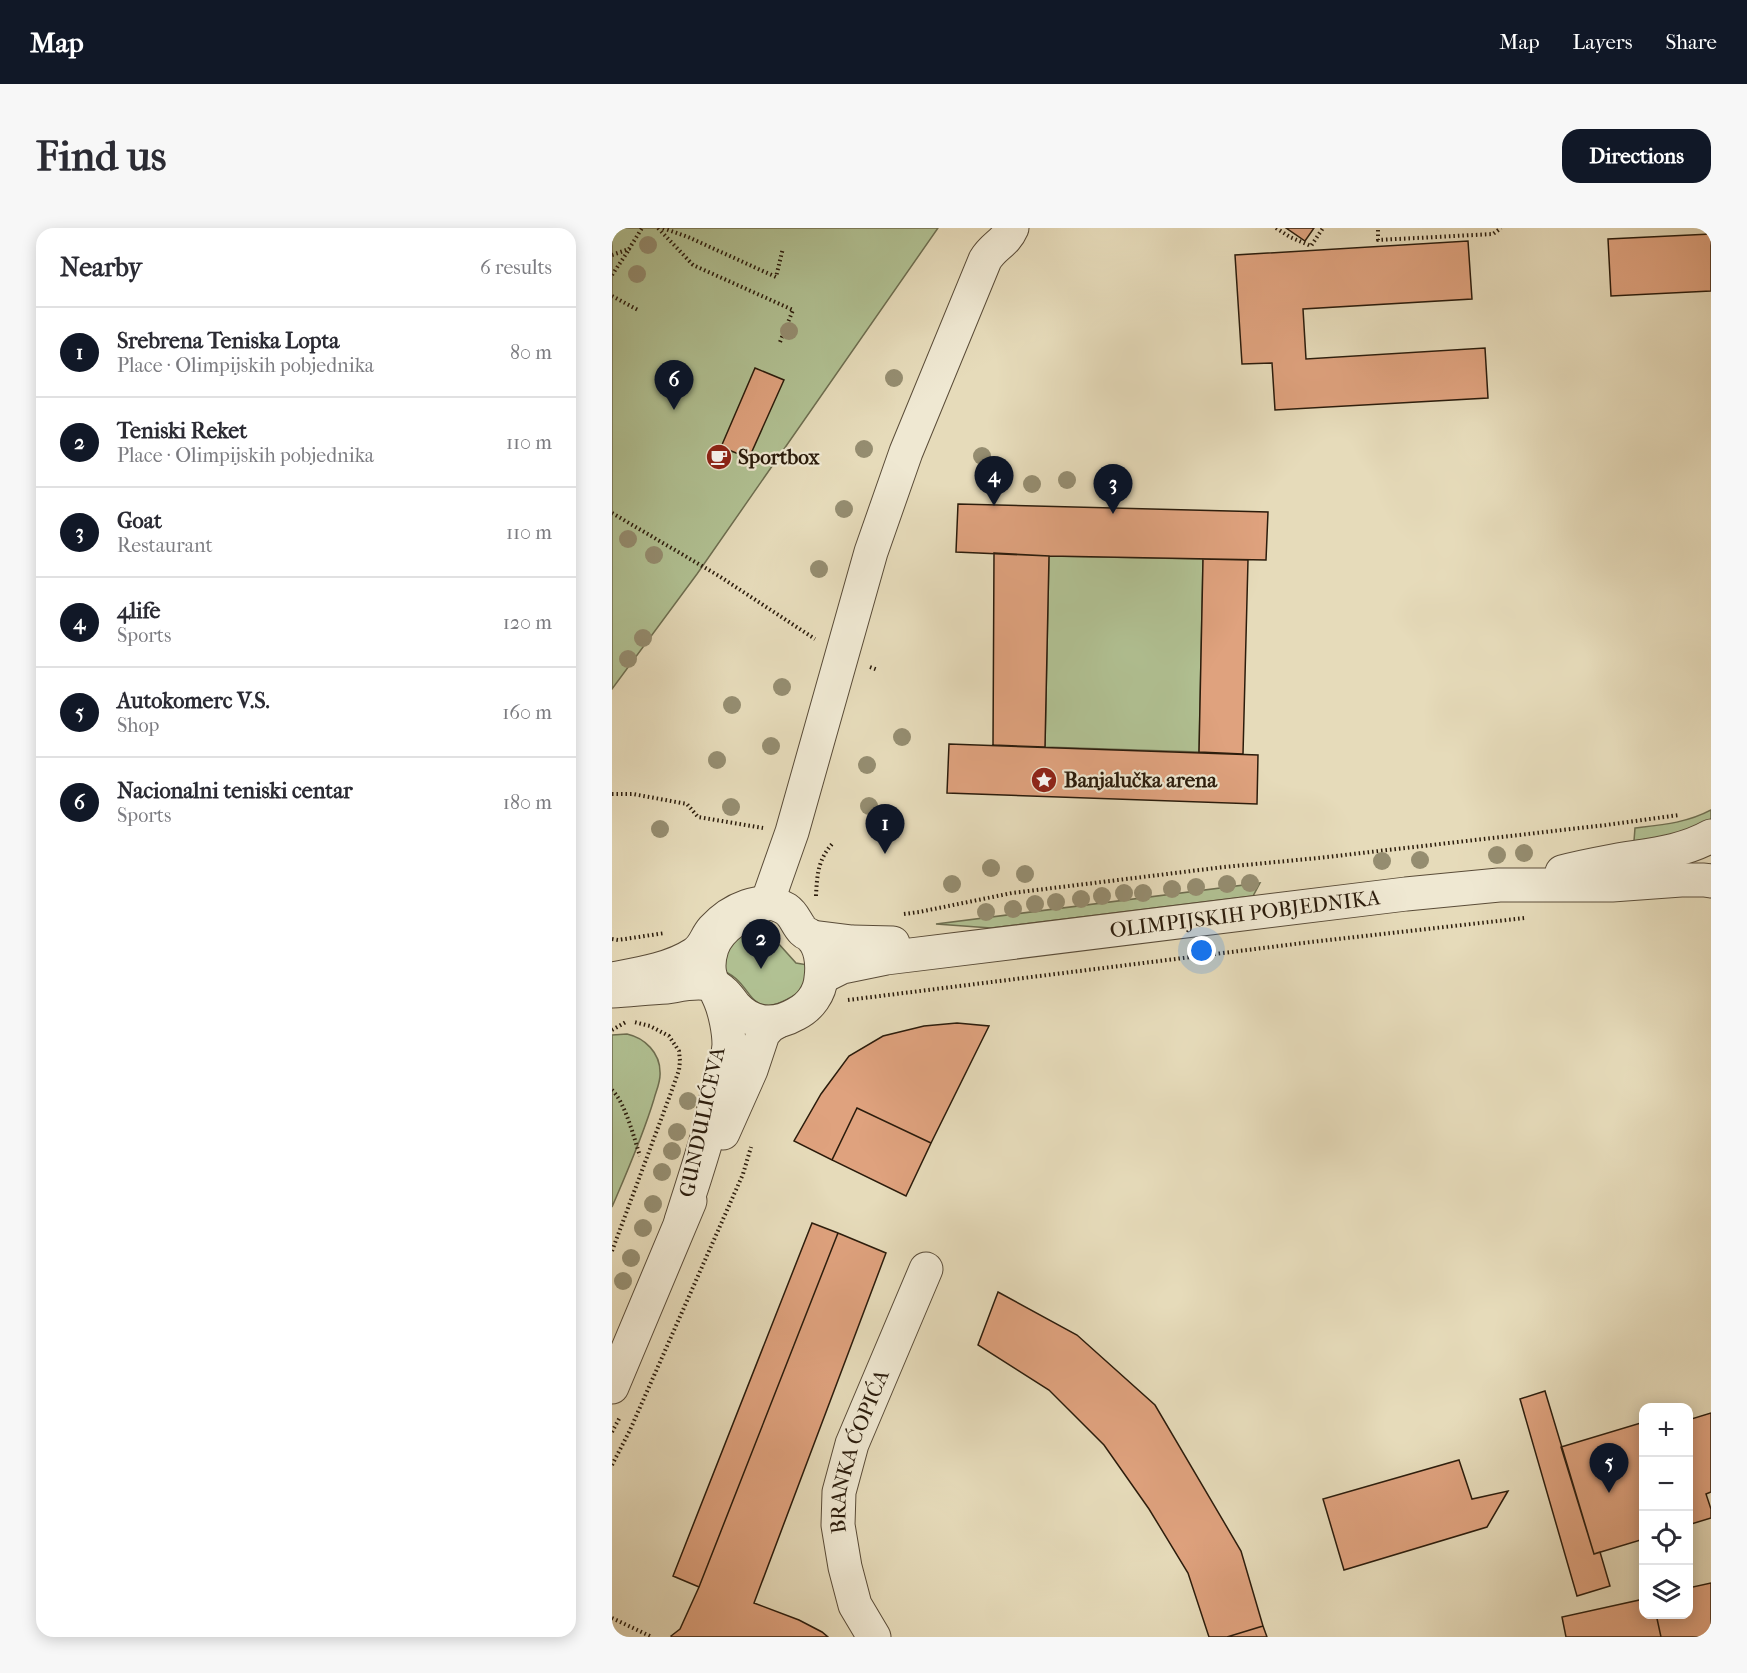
<!DOCTYPE html>
<meta charset="utf-8">
<style>
:root{--surface:#fff;--page:#f7f7f7;--text:#2b2b33;--muted:#7c7c81;--line:#e1e1e2;--accent:#111827}
body{margin:0;font-family:"IM FELL French Canon",serif;background:var(--page);color:var(--text)}
.controls{position:absolute;right:18px;bottom:18px;display:grid;overflow:hidden;border-radius:12px;box-shadow:0 3px 15px #0003}
.controls button{width:54px;height:54px;display:grid;place-items:center;padding:0;border:0;border-bottom:2px solid var(--line);background:var(--surface);color:var(--text);font:30px sans-serif}
.you{position:absolute;left:590px;top:723px;width:21px;height:21px;margin:-15px;border:4px solid #fff;border-radius:50%;background:#1a73e8;box-shadow:0 0 0 9px #1a73e833}
.badge{display:grid;place-items:center;width:39px;height:39px;border-radius:50%;background:var(--accent);color:#fff;font-size:20px;font-weight:700}
.pin{position:absolute;translate:-50% -50px;filter:drop-shadow(0 2px 3px #0008)}
.pin::after{content:'';position:absolute;top:32px;width:21px;height:18px;background:inherit;clip-path:polygon(0 0,100% 0,50% 100%)}
.list{margin:0;padding:0;list-style:none}
h2{display:flex;justify-content:space-between;align-items:center;height:78px;margin:0;padding:0 24px;font-size:26px}
h2 small{font-size:20px;font-weight:400;color:var(--muted)}
.list li{display:grid;grid-template-columns:39px 1fr auto;gap:18px;align-items:center;box-sizing:border-box;height:90px;padding:0 24px;border-top:2px solid var(--line)}
.list b{display:block;font-size:22px;white-space:nowrap}
.list p{margin:0;font-size:20px;white-space:nowrap;color:var(--muted)}
.list em{font-size:20px;font-style:normal;color:var(--muted)}
.icon{flex:none;width:33px;height:33px;fill:none;stroke:currentColor;stroke-width:2;stroke-linecap:round;stroke-linejoin:round}
.map{position:relative;flex:none;width:1099px;height:1409px;overflow:hidden;border-radius:18px}
header{display:flex;align-items:center;gap:36px;box-sizing:border-box;height:84px;padding:0 30px;background:var(--accent);color:#fff}
header strong{font-size:28px}
nav{display:flex;gap:33px;margin-inline-start:auto;font-size:21px}
.intro{display:flex;align-items:center;justify-content:space-between;box-sizing:border-box;height:144px;padding:0 36px}
h1{margin:0;font-size:42px}
.button{padding:15px 27px;border-radius:18px;background:var(--accent);color:#fff;font-size:21px;font-weight:700}
main{display:flex;gap:36px;padding:0 36px}
aside{flex:1;background:var(--surface);border-radius:18px;box-shadow:0 3px 15px #0003}
.map>svg:first-child{display:block}
</style>
<header>
<strong>Map</strong>
<nav><a>Map</a><a>Layers</a><a>Share</a></nav>
</header>
<div class="intro"><h1>Find us</h1><a class="button">Directions</a></div>
<main>
<aside>
<h2>Nearby<small>6 results</small></h2>
<ul class="list">
<li><span class="badge">1</span><div><b>Srebrena Teniska Lopta</b><p>Place · Olimpijskih pobjednika</p></div><em>80 m</em></li>
<li><span class="badge">2</span><div><b>Teniski Reket</b><p>Place · Olimpijskih pobjednika</p></div><em>110 m</em></li>
<li><span class="badge">3</span><div><b>Goat</b><p>Restaurant</p></div><em>110 m</em></li>
<li><span class="badge">4</span><div><b>4life</b><p>Sports</p></div><em>120 m</em></li>
<li><span class="badge">5</span><div><b>Autokomerc V.S.</b><p>Shop</p></div><em>160 m</em></li>
<li><span class="badge">6</span><div><b>Nacionalni teniski centar</b><p>Sports</p></div><em>180 m</em></li>
</ul>
</aside>
<div class="map">
<svg width="1099" height="1409" viewBox="0 0 1099 1409">
<rect width="100%" height="100%" fill="#e6dbba"/>
<filter id="stains"><feTurbulence type="fractalNoise" baseFrequency=".00333" numOctaves="4"/><feColorMatrix values="0 0 0 0 .2 0 0 0 0 .09 0 0 0 0 .02 0 0 0 .5 -.17"/></filter>
<radialGradient id="worn" r=".72"><stop offset=".6" stop-color="#630" stop-opacity="0"/><stop offset="1" stop-color="#630" stop-opacity=".3"/></radialGradient>
<path fill="#b1c193" stroke="#6e6e50" stroke-width="1.5" d="M0 0H326L85 346 0 461Z
M437 328 591 331 587 524 433 519Z
M1099 582V594L1064 607 1022 613 1023 600C1049 597 1075 595 1099 582Z
M648 655 641 668 379 700 324 696Z
M144 702 156 704 184 735 196 737 190 762C131 803 146 751 107 742L113 717 134 704Z
M15 806C33 810 48 825 48 844 49 853 44 863 42 871 31 908 15 944 0 979V807Z"/>
<path fill="#dfa27e" stroke="#2b1c0c" stroke-width="1.5" d="M674 0H702L693 13Z
M1099 6V63L999 68 996 11Z
M856 13 860 71 691 81 694 131 873 120 876 170 663 182 660 135 630 136 623 27Z
M143 140 172 152 137 230 109 219Z
M346 276 656 284 654 332 437 328 344 324Z
M382 325 437 328 433 519 381 517Z
M591 331 636 332 631 526 587 524Z
M337 516 646 527 645 576 335 565Z
M345 795 377 798 319 915 245 880 220 932 182 913 209 866 237 828 271 808 312 798Z
M245 880 319 915 294 968 220 932Z
M200 995 226 1005 87 1359 61 1348Z
M226 1005 274 1025 142 1375 187 1392 210 1404 216 1409H60L59 1408 68 1401 87 1359Z
M386 1064 465 1107 543 1177 629 1323 651 1398 615 1409H597L576 1345 537 1281 492 1217 437 1162 366 1117Z
M933 1163 982 1326 988 1324 998 1358 965 1368 908 1171Z
M1099 1185V1264L1094 1266 1099 1281V1290L1076 1297V1192Z
M1032 1194V1311L982 1326 949 1219Z
M847 1232 860 1271 896 1263 875 1299 732 1342 711 1271Z
M1099 1355V1409H1049L1044 1386H1076V1360Z
M1032 1371V1386H1044L1049 1409H954L950 1389Z
M651 1398 655 1409H615Z"/>
<g fill="none" stroke-linecap="round" stroke-linejoin="round">
<g stroke="#5a4c38" stroke-width="35">
<g id="minor">
<path d="M950 644C965 640 980 637 996 634 1031 627 1067 626 1099 608"/>
<path d="M200 709 240 714 281 715"/>
<path id="s1" d="M210 749 230 739 274 730 794 666 887 657H1000L1069 652H1092L1099 653"/>
<path d="M0 751C27 746 59 741 82 726 93 719 93 710 101 701 118 682 150 666 174 681 183 687 184 696 191 703 195 707 194 704 198 708 209 717 211 736 209 750 208 765 198 779 184 786 163 798 140 797 123 778 117 770 110 760 100 757 86 752 68 757 55 759 36 760 18 762 0 763"/>
<path d="M111 905 139 842 151 806 158 798 165 794"/>
<path d="M69 993C78 964 88 935 96 906 100 892 102 879 105 866 109 850 116 833 117 817 117 803 113 784 108 772 99 752 93 742 100 720 108 697 134 685 155 675L180 604 259 324 294 224 373 32C382 17 393 16 400 0"/>
<path d="M0 1159 78 973"/>
<path id="s2" d="M262 1409 243 1377 233 1339 226 1297 227 1264 240 1216 314 1041"/>
</g>
</g>
<path stroke="#2b1c0c" stroke-width="4" stroke-dasharray="1.5 3" stroke-linecap="butt" d="M46 0 81 37 181 82 168 114
M51 0 76 9 164 49 171 20
M664 0 678 9 699 18 711 0
M766 2V12L881 6 889 0
M0 27 17 21 30 0
M0 47 16 23
M0 68 26 82
M0 285 107 348 203 411
M258 439 266 442
M0 566H21L75 576 86 589 151 600
M204 668C205 647 206 631 221 615
M292 686 307 684 400 665 612 639 706 630 994 597 1067 587
M0 711 6 712 53 705
M236 772 699 714 913 690
M0 802 14 794
M0 862C13 874 22 910 28 928
M0 1023 57 870 67 842 68 833 67 823 57 808 38 798 22 794
M0 1204 8 1189
M0 1237 18 1202 131 946 139 919
M0 1390 40 1409"/>
<use href="#minor" stroke="#efe8d2" stroke-width="33"/>
</g>
<g fill="#958d70">
<circle cx="36" cy="17" r="9"/>
<circle cx="25" cy="46" r="9"/>
<circle cx="177" cy="103" r="9"/>
<circle cx="282" cy="150" r="9"/>
<circle cx="252" cy="221" r="9"/>
<circle cx="370" cy="228" r="9"/>
<circle cx="455" cy="252" r="9"/>
<circle cx="420" cy="256" r="9"/>
<circle cx="232" cy="281" r="9"/>
<circle cx="16" cy="311" r="9"/>
<circle cx="42" cy="327" r="9"/>
<circle cx="207" cy="341" r="9"/>
<circle cx="31" cy="410" r="9"/>
<circle cx="16" cy="431" r="9"/>
<circle cx="170" cy="459" r="9"/>
<circle cx="120" cy="477" r="9"/>
<circle cx="290" cy="509" r="9"/>
<circle cx="159" cy="518" r="9"/>
<circle cx="105" cy="532" r="9"/>
<circle cx="255" cy="537" r="9"/>
<circle cx="257" cy="578" r="9"/>
<circle cx="119" cy="579" r="9"/>
<circle cx="48" cy="601" r="9"/>
<circle cx="912" cy="625" r="9"/>
<circle cx="885" cy="627" r="9"/>
<circle cx="808" cy="632" r="9"/>
<circle cx="770" cy="633" r="9"/>
<circle cx="379" cy="640" r="9"/>
<circle cx="413" cy="646" r="9"/>
<circle cx="638" cy="655" r="9"/>
<circle cx="340" cy="656" r="9"/>
<circle cx="615" cy="656" r="9"/>
<circle cx="584" cy="659" r="9"/>
<circle cx="560" cy="661" r="9"/>
<circle cx="512" cy="665" r="9"/>
<circle cx="531" cy="665" r="9"/>
<circle cx="490" cy="668" r="9"/>
<circle cx="469" cy="671" r="9"/>
<circle cx="444" cy="674" r="9"/>
<circle cx="423" cy="676" r="9"/>
<circle cx="401" cy="681" r="9"/>
<circle cx="374" cy="684" r="9"/>
<circle cx="76" cy="873" r="9"/>
<circle cx="65" cy="904" r="9"/>
<circle cx="60" cy="923" r="9"/>
<circle cx="50" cy="944" r="9"/>
<circle cx="41" cy="976" r="9"/>
<circle cx="31" cy="1000" r="9"/>
<circle cx="19" cy="1030" r="9"/>
<circle cx="11" cy="1053" r="9"/>
</g>
<defs>
<g id="cafe-disc" transform="scale(1.35)"><circle r="9.5" fill="#8f2418" stroke="#efe8d2"/><path d="M-5.5-4.5H6V0H3Q3 3.5 0 3.5H-2.5Q-5.5 3.5-5.5 0ZM3-3.2v2h1.7v-2ZM-6 4.5H4V6H-6Z" fill="#fff"/></g>
<g id="sight-disc" transform="scale(1.35)"><circle r="9.5" fill="#8f2418" stroke="#efe8d2"/><path d="M0-6L1.8-2.2L6-1.7L2.9 1.2L3.7 5.4L0 3.3L-3.7 5.4L-2.9 1.2L-6-1.7L-1.8-2.2Z" fill="#fff"/></g>
</defs>
<g fill-rule="evenodd">
<use href="#cafe-disc" x="107" y="229"/>
<use href="#sight-disc" x="432" y="552"/>
</g>
<g text-anchor="middle" dominant-baseline="central" stroke-width="4.5" stroke-linejoin="round" paint-order="stroke">
<g font-size="21" font-weight="bold" fill="#2b1c0c" stroke="#efe8d2" text-anchor="start">
<text x="126" y="229">Sportbox</text>
<text x="452" y="552">Banjalučka arena</text>
</g>
<g font-size="21" fill="#2b1c0c" stroke="#efe8d2">
<text stroke="none"><textPath href="#s1" startOffset="429">OLIMPIJSKIH POBJEDNIKA</textPath></text>
<text transform="translate(90 894) rotate(-78)">GUNDULIĆEVA</text>
<text stroke="none"><textPath href="#s2" startOffset="196">BRANKA ĆOPIĆA</textPath></text>
</g>
</g>
<rect width="100%" height="100%" filter="url(#stains)"/>
<rect width="100%" height="100%" fill="url(#worn)"/>
</svg>
<div class="controls">
<button>+</button>
<button>−</button>
<button><svg class="icon" aria-label="locate" viewBox="0 0 24 24"><circle cx="12" cy="12" r="6"/><path d="M12 2v4M12 18v4M2 12h4M18 12h4"/></svg></button>
<button><svg class="icon" aria-label="layers" viewBox="0 0 24 24"><path d="M12 4l9 5-9 5-9-5zM3 14l9 5 9-5"/></svg></button>
</div>
<div class="you"></div>
<div class="pin badge" style="left:273px;top:626px">1</div>
<div class="pin badge" style="left:149px;top:741px">2</div>
<div class="pin badge" style="left:501px;top:286px">3</div>
<div class="pin badge" style="left:382px;top:278px">4</div>
<div class="pin badge" style="left:997px;top:1265px">5</div>
<div class="pin badge" style="left:62px;top:182px">6</div>
</div>
</main>
